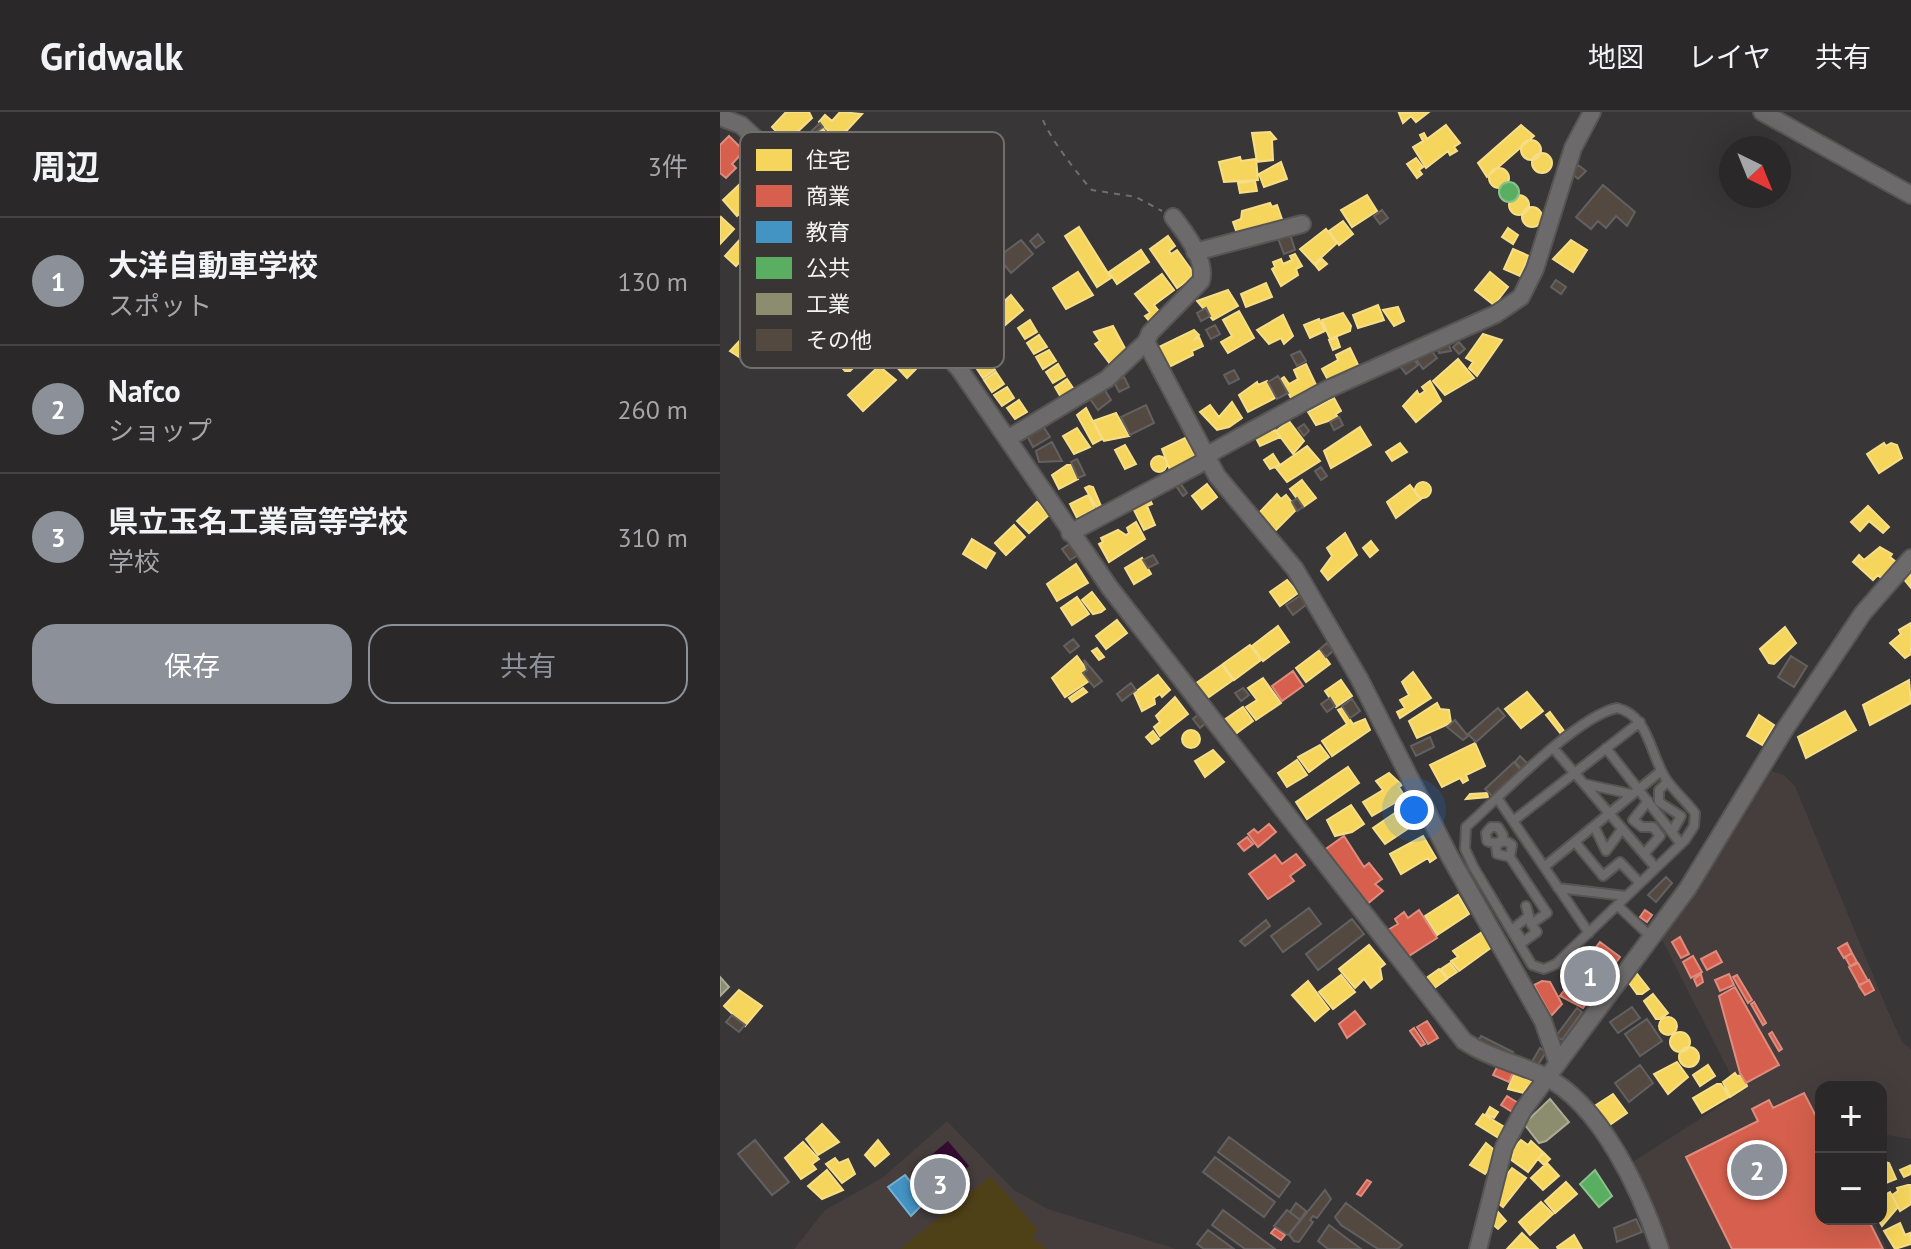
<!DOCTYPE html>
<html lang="ja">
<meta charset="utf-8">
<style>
:root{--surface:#2a2828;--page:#323030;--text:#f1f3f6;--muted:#a5a6a8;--line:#464445;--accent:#8c9099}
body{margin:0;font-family:"PT Sans","Noto Sans JP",sans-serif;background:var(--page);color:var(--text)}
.controls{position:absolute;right:24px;bottom:24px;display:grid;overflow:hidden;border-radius:16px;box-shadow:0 8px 32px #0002}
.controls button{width:72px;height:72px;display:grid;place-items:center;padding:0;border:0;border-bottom:2px solid var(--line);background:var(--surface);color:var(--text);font:40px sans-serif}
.compass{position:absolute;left:999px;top:24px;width:72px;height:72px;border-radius:50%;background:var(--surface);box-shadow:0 8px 32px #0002;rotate:137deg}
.you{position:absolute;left:694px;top:698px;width:28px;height:28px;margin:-20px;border:6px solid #fff;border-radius:50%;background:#1a73e8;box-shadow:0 0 0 12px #1a73e833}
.badge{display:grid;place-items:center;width:52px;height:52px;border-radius:50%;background:var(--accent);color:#fff;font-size:26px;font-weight:700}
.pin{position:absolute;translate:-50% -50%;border:4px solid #fff;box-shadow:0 2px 8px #0006}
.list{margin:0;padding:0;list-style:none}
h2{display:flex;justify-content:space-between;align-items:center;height:104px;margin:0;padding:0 32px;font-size:34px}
h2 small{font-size:26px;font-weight:400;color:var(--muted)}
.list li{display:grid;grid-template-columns:52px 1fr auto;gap:24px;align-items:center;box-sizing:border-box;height:128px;padding:0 32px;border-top:2px solid var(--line)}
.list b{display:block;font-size:30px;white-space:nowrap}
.list p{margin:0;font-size:26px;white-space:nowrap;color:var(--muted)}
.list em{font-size:26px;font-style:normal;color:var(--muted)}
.actions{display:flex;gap:16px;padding:24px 32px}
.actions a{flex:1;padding:18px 0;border:2px solid var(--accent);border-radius:24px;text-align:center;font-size:28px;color:var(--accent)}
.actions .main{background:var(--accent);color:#fff}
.map{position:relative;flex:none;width:1191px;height:1137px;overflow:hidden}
header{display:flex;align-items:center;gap:48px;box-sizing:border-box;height:112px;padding:0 40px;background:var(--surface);border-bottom:2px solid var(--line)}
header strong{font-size:38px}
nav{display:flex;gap:44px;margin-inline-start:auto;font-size:28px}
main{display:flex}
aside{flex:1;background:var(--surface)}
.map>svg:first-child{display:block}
</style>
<header>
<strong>Gridwalk</strong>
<nav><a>地図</a><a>レイヤ</a><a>共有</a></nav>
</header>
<main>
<aside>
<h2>周辺<small>3件</small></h2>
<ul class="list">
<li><span class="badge">1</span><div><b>大洋自動車学校</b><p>スポット</p></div><em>130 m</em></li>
<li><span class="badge">2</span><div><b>Nafco</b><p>ショップ</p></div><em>260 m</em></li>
<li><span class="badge">3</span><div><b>県立玉名工業高等学校</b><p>学校</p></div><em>310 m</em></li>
</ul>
<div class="actions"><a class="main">保存</a><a>共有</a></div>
</aside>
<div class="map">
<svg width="1191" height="1137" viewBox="0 0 1191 1137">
<rect width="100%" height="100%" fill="#383636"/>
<path fill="#463d3d" d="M1052 659 1064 663 1075 674 1165 892 1182 930 1191 937V1027L1161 1022V975H1101V1107H1153L1167 1137H949L938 1106 908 1053 1020 981 941 826Z
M227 1009 294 1078 328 1097 456 1137H74L105 1098 162 1066Z"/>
<path fill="#4e4017" d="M271 1064 318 1118 312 1125 327 1137H180Z"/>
<path fill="#340c32" d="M228 1029 249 1054 211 1085 191 1060Z"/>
<path fill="#f6d55c" stroke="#f6de89" stroke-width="2" d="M89 0 92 6 70 27 64 28 52 15 66 0Z
M120 0 142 2 118 28 99 10 105 3 112 9Z
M709 0 696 10 691 4 683 11 679 1Z
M726 13 740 31 734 35 737 39 730 43 728 39 706 56 693 35 703 29 700 23 704 21 707 27Z
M801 13 814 24 767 65 758 51Z
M101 15 118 34 107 44 104 40 100 44 84 29Z
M550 20 556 27 552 28 553 48 537 50 532 21Z
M801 38a10 10 0 1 1 20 0a10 10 0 1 1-20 0Z
M812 51a10 10 0 1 1 20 0a10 10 0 1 1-20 0Z
M520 45 521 49 536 47 538 68 504 70 499 50Z
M696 46 703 55 699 58 702 62 697 66 687 52Z
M561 50 567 67 544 75 539 62Z
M769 66a10 10 0 1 1 20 0a10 10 0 1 1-20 0Z
M535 69 537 79 520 81 518 71Z
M21 71 33 84 28 89 31 91 17 104 3 88Z
M647 83 657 99 632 115 621 98Z
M789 93a10 10 0 1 1 20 0a10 10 0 1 1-20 0Z
M550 91 552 95 557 93 563 110 518 124 513 110 521 107 522 99Z
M802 105a10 10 0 1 1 20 0a10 10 0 1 1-20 0Z
M1 105 14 117 0 132V107Z
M623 109 633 122 619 133 609 119Z
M359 115 391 166 377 175 345 124Z
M788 116 798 123 793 132 782 125Z
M606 117 617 131 594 152 580 137Z
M25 122 36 132 16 154 5 144Z
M448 124 455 134 449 139 451 142 457 138 475 163 457 176 430 137Z
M851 128 867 138 853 160 833 147Z
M793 137 809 144 800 164 784 157Z
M421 138 429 150 397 172 389 160Z
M575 142 582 154 576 157 578 163 561 174 552 157 555 155 553 150 561 147 563 152 572 148 570 144Z
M602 147 607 152 599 158 595 153Z
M358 160 373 183 346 197 333 176Z
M770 160 788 175 774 193 755 178Z
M442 162 454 178 434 193 441 202 431 211 425 204 430 201 415 182Z
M546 171 552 185 526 195 521 182Z
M508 178 518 194 493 208 477 189Z
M291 183 303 198 284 214 272 195 277 190 280 193Z
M658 193 664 208 638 216 633 203Z
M678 195 684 209 674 214 663 198Z
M519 199 534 226 508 241 501 230 512 224 503 208Z
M623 201 631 214 630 219 610 227 602 208Z
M563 203 573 224 564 232 561 226 549 232 537 218Z
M599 207 605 219 590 226 584 213Z
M310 208 317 220 305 227 298 216Z
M393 214 407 240 391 253 375 232 380 229 374 220Z
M474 218 479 223 474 228 479 225 483 234 472 239 473 243 449 255 437 236Z
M34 220 41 227 37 232 41 236 27 250 10 239 26 222 29 225Z
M196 222 209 237 203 243 206 247 187 266 171 249 181 239 177 235Z
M763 222 782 228 757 264 749 256 753 250 746 246Z
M319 223 327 235 314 242 307 231Z
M617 226 620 235 613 238 609 228Z
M137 227 147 237 137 246 140 249 130 259H125L115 248Z
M630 236 640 257 609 270 602 257 618 248 616 243Z
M329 238 336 249 323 257 316 245Z
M267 246 275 258 263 266 255 254Z
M738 247 754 266 725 283 713 269Z
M338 252 345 264 333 271 326 260Z
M586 252 598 277 573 290 561 267 564 265 569 272 578 267 574 258Z
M159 254 176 268 143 299 128 283Z
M276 260 284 272 272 280 264 268Z
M347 267 355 279 342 287 335 275Z
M547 269 555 286 528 300 519 283 537 270 538 273Z
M710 269 721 289 696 310 683 294 697 279 699 283 705 279 702 275Z
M287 275 294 286 282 294 274 283Z
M614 286 621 299 616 302 618 306 596 313 588 300Z
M299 288 307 300 295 307 287 296Z
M512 290 522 306 509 315 497 318 480 300 490 293 499 305Z
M366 296 382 327 373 332 357 303Z
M396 301 409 324 384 329 373 309Z
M569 309 584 329 573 342 556 319Z
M640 315 651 333 611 356 604 339Z
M357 316 370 335 354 342 343 324Z
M555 318 560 325 540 334 536 326Z
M465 326 477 346 450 358 442 337Z
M680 331 687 340 672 349 666 340Z
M1164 331 1166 334 1171 331 1177 333 1182 346 1159 361 1147 342Z
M405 333 416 352 405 357 395 338Z
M587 334 600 349 567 370 556 356Z
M553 342 560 353 550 357 544 348Z
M431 352a8 8 0 1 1 16 0a8 8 0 1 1-16 0Z
M347 353H351L358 367 339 377 332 363Z
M582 368 596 386 583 395 570 377Z
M695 378a8 8 0 1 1 16 0a8 8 0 1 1-16 0Z
M487 372 497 385 482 397 472 384Z
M690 373 701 387 676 406 667 390Z
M369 374 373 375 381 394 377 396 365 376Z
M427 382 432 392 427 394 435 413 424 418 410 390Z
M557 382 561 387 566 383 577 397 554 420 546 410 548 408 545 410 538 402Z
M368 383 375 397 357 406 350 392Z
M317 390 329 403 309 421 297 409Z
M1148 394 1169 415 1163 421 1149 409 1140 419 1131 410Z
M416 410 425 427 389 450 379 432 383 430 381 426 398 418 406 423 409 421 407 416Z
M294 413 305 425 286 443 275 431Z
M625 421 637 443 608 468 601 459 612 444 607 436Z
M252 427 275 441 266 456 243 442Z
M651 429 658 438 650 445 643 436Z
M1160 435 1172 442 1170 445 1176 450 1162 467 1158 463 1153 468 1133 450 1139 443 1144 448Z
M422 446 431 462 414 472 405 456Z
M356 452 368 471 337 489 327 472Z
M1191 459V476L1183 466Z
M567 468 578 481 560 494 550 480Z
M372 480 385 497 381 500 373 502 362 488Z
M357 485 369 502 352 513 341 496Z
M397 508 407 521 386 537 376 524Z
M1191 511V542L1185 546 1170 531 1181 522 1179 518Z
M558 514 569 530 543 549 532 534Z
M1065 515 1076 531 1054 552 1049 551 1040 537Z
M530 533 541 548 514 568 503 552Z
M377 536 384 545 379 548 372 539Z
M600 538 610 552 586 570 576 556Z
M357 544 367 558 363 561 369 569 345 585 332 566Z
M502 553 513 568 486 587 475 572Z
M693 560 711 586 680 606 677 600 685 596 680 588 689 583 682 570Z
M438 563 450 578 442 585 440 582 434 586 435 592 422 599 414 581Z
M543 566 561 591 536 608 526 595 537 588 528 576Z
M621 568 632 584 616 595 605 579Z
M1189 568 1191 591 1150 613 1143 593Z
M363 576 367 580 352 590 349 586Z
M807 580 823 599 801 616 785 597Z
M455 585 468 602 440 624 434 615 440 610 436 604Z
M717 591 720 597 729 598 731 611 697 626 689 609Z
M523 595 533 609 514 623 504 608Z
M622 596 633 612 645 607 650 618 612 644 602 629 627 612 618 598Z
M1125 599 1136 618 1086 646 1078 625Z
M830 600 844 619 841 622 826 603Z
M1039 603 1054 613 1042 633 1027 624Z
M462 627a9 9 0 1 1 18 0a9 9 0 1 1-18 0Z
M433 619 439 627 432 632 426 625Z
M755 631 765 654 746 663 748 668 743 671 740 666 722 675 710 653Z
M600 633 609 645 589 660 578 645Z
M493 638 504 650 485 665 475 649Z
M577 648 587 663 567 675 558 661Z
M628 655 639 671 587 707 576 690Z
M669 661 682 673 679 675 685 685 652 704 643 690 663 678 656 669Z
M767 681 768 685 746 687 750 682Z
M631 693 644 712 632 720 615 724 607 708Z
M695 698 701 707 690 715 684 705Z
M678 699 689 716 665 732 653 716Z
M703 724 716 746 710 750 708 746 681 762 670 742Z
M738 783 749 802 717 823 705 804Z
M762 820 775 833 739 859 731 849 738 845 733 839Z
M649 833 665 852 660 856 662 867 651 876 644 867 635 876 619 857Z
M730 851 737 860 728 866 721 857Z
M719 857 727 867 713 877 705 867Z
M914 858 929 877 922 882H917L907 868Z
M621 863 635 880 613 897 599 880Z
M588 869 609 897 595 909 572 883Z
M19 878 42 894 25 914 4 894Z
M933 882 948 901 940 907H936L924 889Z
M939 914a9 9 0 1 1 18 0a9 9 0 1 1-18 0Z
M950 930a10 10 0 1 1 20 0a10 10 0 1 1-20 0Z
M959 945a10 10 0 1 1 20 0a10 10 0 1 1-20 0Z
M957 950 968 965 948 982 934 962Z
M988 953 995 964 980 974 973 963Z
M794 961 815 971 812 978 807 975 804 981 788 977Z
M1015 961 1017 964 1023 963 1027 974 1010 985 1003 970Z
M997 972H1001L1009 985 982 1001 973 986Z
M893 982 907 1001 888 1014 876 993Z
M770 995 778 1000 774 1006 766 1002Z
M763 1002 788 1017 782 1028 756 1012Z
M102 1012 119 1030 98 1043 86 1027Z
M158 1028 169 1042 155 1054 145 1043Z
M801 1028 808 1033 811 1029 823 1040 808 1060 790 1047 793 1043 790 1040Z
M83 1030 99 1047 92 1052 96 1057 81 1067 65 1046Z
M766 1031 779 1042 765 1062 750 1053Z
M824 1041 830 1047 824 1053 818 1047Z
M115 1046 119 1051 128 1047 135 1062 122 1071 106 1052Z
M1165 1050 1169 1051 1176 1067 1161 1073V1051Z
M827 1051 839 1064 823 1078 811 1066Z
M1191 1053V1062L1184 1065 1180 1058Z
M792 1056 806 1066 783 1095 774 1088 782 1077 778 1074Z
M107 1058 123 1078 102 1087 88 1074Z
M846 1070 857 1082 835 1101 825 1089Z
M1188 1073H1191V1092L1180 1099 1172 1083 1178 1079 1177 1076Z
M1170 1080 1178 1095 1162 1114 1158 1107 1161 1085Z
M821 1090 833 1102 810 1123 799 1110Z
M778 1100 786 1109 778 1117 769 1109Z
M1180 1111 1185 1123 1190 1121 1191 1132 1175 1137 1164 1119Z
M802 1121 818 1137H787Z
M854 1123 862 1137H838L837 1135Z"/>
<path fill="#d6604d" stroke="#df8c7e" stroke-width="2" d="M9 24 24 39 12 52 16 56 6 66 0 61V33Z
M573 559 583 574 562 589 552 574Z
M549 712 556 720 538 735 528 722 534 717 538 721Z
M624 724 644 755 649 751 662 767 655 772 663 779 646 793 603 739Z
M527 725 533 732 524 739 518 732Z
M576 742 585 753 570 764 574 769 548 787 529 762 555 743 562 752Z
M699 798 717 826 684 847 666 819 678 812 675 807 684 800 688 806Z
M925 798 932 803 927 810 920 805Z
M960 825 969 842 961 846 952 830Z
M880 830 900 845 863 896 840 884Z
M1127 831 1132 841 1124 846 1118 836Z
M996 839 1002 850 987 858 981 847Z
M1132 841 1137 850 1130 854 1125 845Z
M973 844 982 860 971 866 963 850Z
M1138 851 1148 869 1139 873 1129 855Z
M981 862 983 870 977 874 974 867Z
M1009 862 1014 873 1000 879 995 868Z
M1017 863 1032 888 1028 891 1013 865Z
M1149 868 1154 878 1145 883 1139 874Z
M822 869 830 870 842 892 831 904 814 873Z
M1015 875 1059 953 1026 971 1020 961 999 884Z
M1034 890 1046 911 1043 913 1031 892Z
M635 899 645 912 627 926 619 912Z
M707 909 718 926 708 932 697 915Z
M694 916 705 932 701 934 690 919Z
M1052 920 1062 937 1059 939 1049 922Z
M778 953 793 961 789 970 773 963Z
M1084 981 1101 1014V1107H1148L1163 1137H1012L966 1045 1038 1009 1032 997 1049 988 1053 996Z
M787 984 803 994 797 1003 781 993Z
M647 1068 651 1070 641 1084 637 1082Z
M555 1116 565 1123 561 1128 551 1121Z"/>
<path fill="#4393c3" stroke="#78b0d1" stroke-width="2" d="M185 1063 206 1089 191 1104 168 1075Z"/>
<path fill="#5aae61" stroke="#88c38c" stroke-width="2" d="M779 80a10 10 0 1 1 20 0a10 10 0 1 1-20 0Z
M875 1058 892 1084 879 1095 860 1072Z"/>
<path fill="#8c8c6e" stroke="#acab96" stroke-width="2" d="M0 865 9 875 0 884Z
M830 987 849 1010 826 1029 819 1031 804 1012Z"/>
<path fill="#544940" stroke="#626060" stroke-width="2" d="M100 11 103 15 85 28 84 26Z
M858 53 866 59 858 67 851 61Z
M883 73 915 100 907 114 896 104 886 116 878 109 871 117 856 105Z
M662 98 668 106 660 112 654 104Z
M556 121 570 122 575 138 564 142Z
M318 122 324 130 316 136 310 129Z
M301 128 313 142 291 161 278 145Z
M836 168 846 175 841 182 831 175Z
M486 196 490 204 481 209 477 201Z
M495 213 500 222 491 227 486 218Z
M739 230 745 237 739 242 733 235Z
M728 231 731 239 719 241 717 235Z
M710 237 717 246 703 257 696 247Z
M580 239 586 249 577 254 571 243Z
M692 245 698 253 686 262 680 254Z
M514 258 519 267 509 272 504 263Z
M558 264 568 281 557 287 548 270Z
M404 265 409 275 399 280 394 270Z
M384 277 391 288 378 298 370 287Z
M426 293 434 311 410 323 401 305Z
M619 305 623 313 614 318 610 310Z
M321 311 330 325 313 335 305 320Z
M584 312 589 319 584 324 578 316Z
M332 330 342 349 319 350 316 339Z
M357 347 365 363 358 366 351 350Z
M601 355 607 364 601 368 595 359Z
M456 365 467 381 463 384 452 368Z
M577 386 583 395 577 399 572 390Z
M351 431 358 443 350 448 342 437Z
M433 443 438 451 428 456 423 448Z
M583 482 587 492 573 503 566 493Z
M353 527 359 534 350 541 344 534Z
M607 531 613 539 606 545 600 537Z
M1071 544 1087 554 1074 575 1058 565Z
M364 548 382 569 374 575 363 561 367 558Z
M411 571 416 578 402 589 397 582Z
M523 576 529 583 521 589 515 581Z
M610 586 615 594 607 600 601 592Z
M632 587 640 599 630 606 622 594Z
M778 596 785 604 756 630 748 622Z
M480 601 487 610 480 616 473 607Z
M735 608 748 624 743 628 727 615Z
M710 625 714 635 696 644 691 634Z
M800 644 810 654 804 660 795 650Z
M794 650 801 658 773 685 765 677Z
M946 765 952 771 936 790 928 783Z
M589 796 601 812 563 840 551 824Z
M632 807 644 822 598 858 586 842Z
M546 808 550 814 525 834 520 829Z
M912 895 920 906 898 921 890 910Z
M857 896 862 900 842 928 836 924Z
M12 903 25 913 19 920 6 910Z
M927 907 942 929 920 944 905 922Z
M761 924 793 940 790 945 758 929Z
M820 936 826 940 816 956 810 953Z
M920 953 933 971 909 990 895 971Z
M509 1025 570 1070 559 1085 498 1040Z
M35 1028 69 1070 52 1083 18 1042Z
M495 1045 555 1090 544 1105 483 1060Z
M605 1078 611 1087 597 1106 593 1104 590 1108 593 1110 579 1130 574 1129 569 1123Z
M576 1091 586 1099 580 1108 570 1100Z
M626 1091 682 1133 678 1137H658L621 1113 615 1105Z
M503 1098 555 1137H525L492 1113Z
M567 1098 580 1108 568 1123 554 1114Z
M916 1107 922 1120 897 1130 894 1116Z
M609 1113 641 1137H608L598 1129Z
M488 1118 514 1137H484L477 1132Z"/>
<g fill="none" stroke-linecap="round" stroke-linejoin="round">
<g stroke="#575554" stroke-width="12">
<path id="lane" d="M897 596C929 603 930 643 946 667 954 679 966 689 975 701L974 714 965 728 836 852 824 857 812 853 754 756 745 737 746 715C779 685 857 604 897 596Z
M886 636 961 732
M834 637 936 756
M947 670 939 678V690L961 704 952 720
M865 672 911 682
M778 687 869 821
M793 709 920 610
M874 714 886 739 902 717
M855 730 883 764 900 750 920 771
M924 742 940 724 933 715H922L913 708 928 689
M790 745 777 742 776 735C779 731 783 728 783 723L778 715H771L766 721 767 729C777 735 783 725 792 733L790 745 827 801 811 812 817 820 803 830 794 816 809 804 806 794
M824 755 941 659
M838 776 906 784
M897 793 931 825"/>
</g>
<g stroke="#575554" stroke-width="20">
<path id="street" d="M1042 0 1191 83
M0 5 21 13 34 25 240 258 390 476 744 929C769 946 797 951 824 964 881 992 921 1080 940 1137
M475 140 582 112
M426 230 430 221 481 169C487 149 465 120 453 105
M289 326 387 267 426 230 497 364 575 457 639 566 730 745 823 909 837 949
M487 343 606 278 776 202 801 185 815 157 853 36 872 0
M350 421 489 347
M758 1137 784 1035 803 998 968 776 1065 617 1143 501 1191 446"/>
</g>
<path stroke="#706f6e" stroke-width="2" stroke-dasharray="6 6" stroke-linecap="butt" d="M323 8C329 25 359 64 372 78L416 85 442 99"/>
<use href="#lane" stroke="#6c6a6a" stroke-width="8"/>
<use href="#street" stroke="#6c6a6a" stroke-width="16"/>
</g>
<rect x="20" y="20" width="264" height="236" rx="12" fill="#393535" stroke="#716e6e" stroke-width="2"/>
<rect x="36" y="37" width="36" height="22" fill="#f6d55c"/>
<rect x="36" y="73" width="36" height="22" fill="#d6604d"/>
<rect x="36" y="109" width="36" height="22" fill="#4393c3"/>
<rect x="36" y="145" width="36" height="22" fill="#5aae61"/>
<rect x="36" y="181" width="36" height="22" fill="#8c8c6e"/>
<rect x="36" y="217" width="36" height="22" fill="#544940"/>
<g font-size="22" fill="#f5f3f2">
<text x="86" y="56">住宅</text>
<text x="86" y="92">商業</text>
<text x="86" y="128">教育</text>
<text x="86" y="164">公共</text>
<text x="86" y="200">工業</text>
<text x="86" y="236">その他</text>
</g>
</svg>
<div class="controls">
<button>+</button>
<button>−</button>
</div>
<svg class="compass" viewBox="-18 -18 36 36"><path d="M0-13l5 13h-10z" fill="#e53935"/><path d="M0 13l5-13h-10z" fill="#a5a6a8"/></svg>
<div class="you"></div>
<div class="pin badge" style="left:870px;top:864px">1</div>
<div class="pin badge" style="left:1037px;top:1058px">2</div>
<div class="pin badge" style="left:220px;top:1072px">3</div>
</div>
</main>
